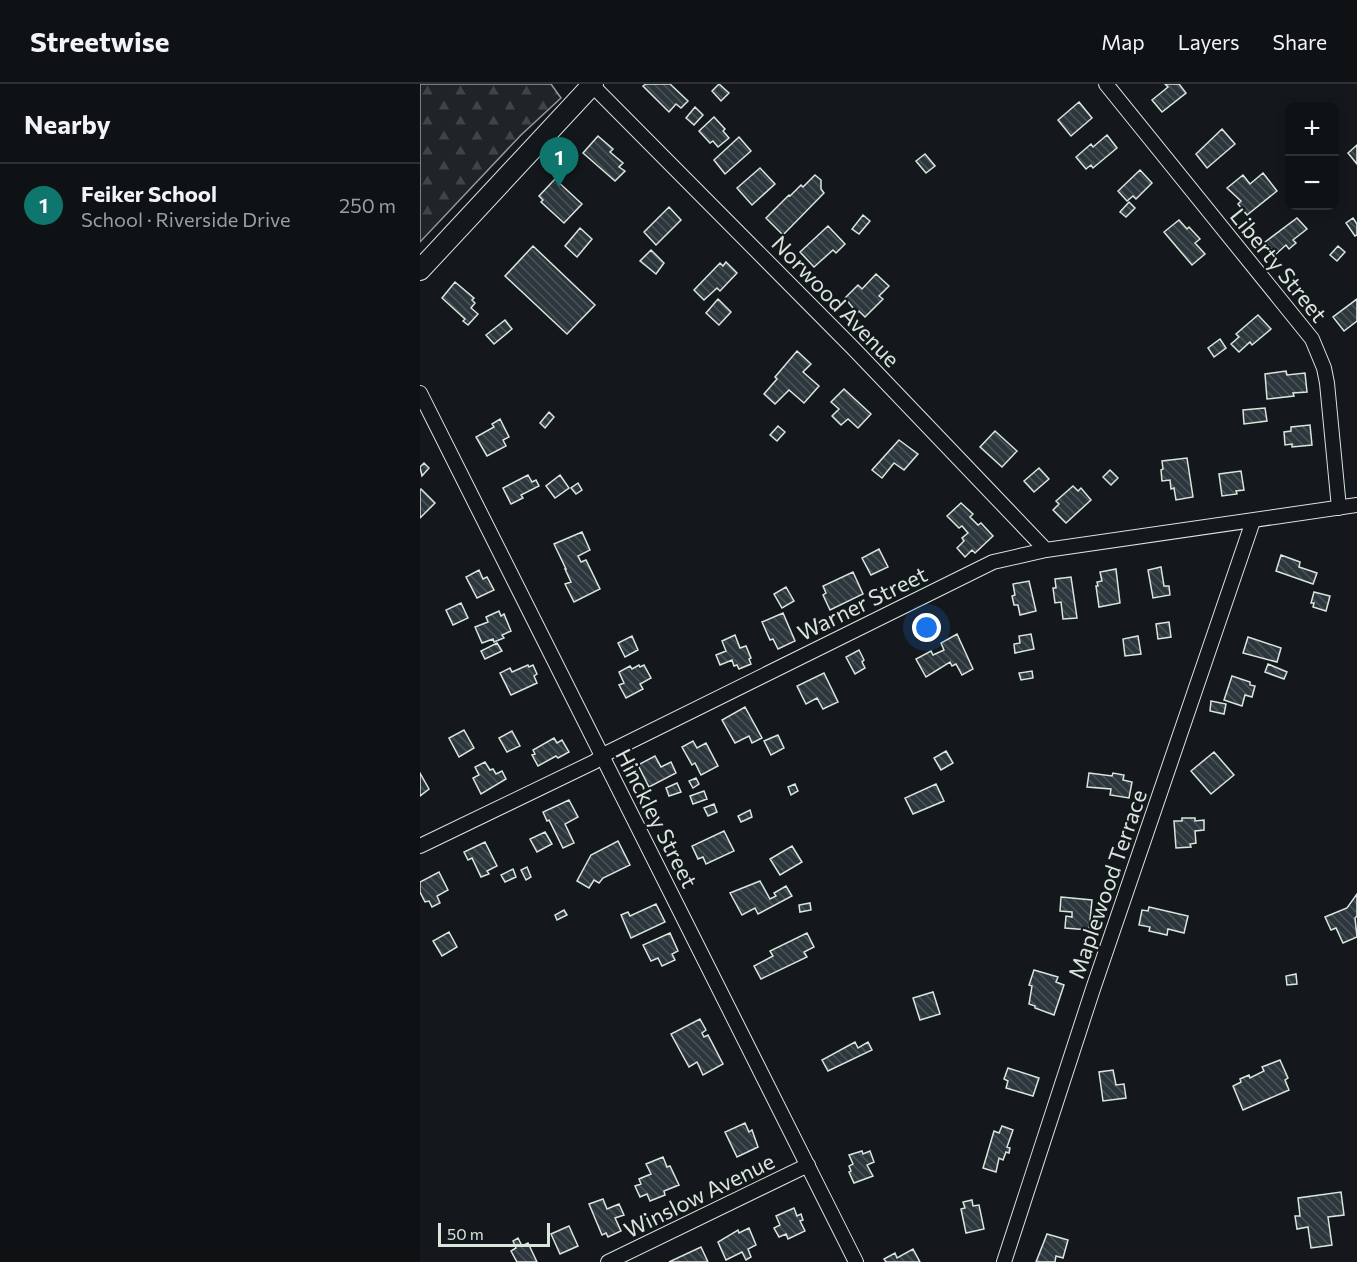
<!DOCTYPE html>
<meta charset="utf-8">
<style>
:root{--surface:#0f1215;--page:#181b1e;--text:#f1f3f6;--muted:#9b9ea0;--line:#2f3234;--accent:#0f766e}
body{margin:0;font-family:Commissioner,sans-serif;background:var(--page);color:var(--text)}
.controls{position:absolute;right:18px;top:18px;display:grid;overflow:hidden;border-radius:12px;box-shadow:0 3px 9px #0003}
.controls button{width:54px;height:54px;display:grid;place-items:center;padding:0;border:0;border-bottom:2px solid var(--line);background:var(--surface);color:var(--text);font:30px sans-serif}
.scale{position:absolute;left:18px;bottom:15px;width:112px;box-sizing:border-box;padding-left:6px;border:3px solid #d8e6dc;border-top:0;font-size:16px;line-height:21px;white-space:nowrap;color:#d8e6dc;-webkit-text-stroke:4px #14181c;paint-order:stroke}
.you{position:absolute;left:507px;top:544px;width:21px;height:21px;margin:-15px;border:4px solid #fff;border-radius:50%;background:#1a73e8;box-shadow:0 0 0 9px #1a73e833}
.badge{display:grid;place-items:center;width:39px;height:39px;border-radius:50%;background:var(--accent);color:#fff;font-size:20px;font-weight:700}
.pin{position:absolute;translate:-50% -50px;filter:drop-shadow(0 2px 3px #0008)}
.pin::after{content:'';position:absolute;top:32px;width:21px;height:18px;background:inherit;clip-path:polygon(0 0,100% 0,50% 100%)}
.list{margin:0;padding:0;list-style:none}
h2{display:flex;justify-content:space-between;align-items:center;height:78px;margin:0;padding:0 24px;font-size:26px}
h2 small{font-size:20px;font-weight:400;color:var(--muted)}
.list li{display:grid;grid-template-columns:39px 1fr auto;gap:18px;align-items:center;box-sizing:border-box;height:84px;padding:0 24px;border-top:2px solid var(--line)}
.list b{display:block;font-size:22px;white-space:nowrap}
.list p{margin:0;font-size:20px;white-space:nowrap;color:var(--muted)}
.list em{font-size:20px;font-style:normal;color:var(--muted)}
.map{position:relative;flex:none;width:937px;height:1178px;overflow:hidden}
header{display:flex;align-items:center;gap:36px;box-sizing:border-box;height:84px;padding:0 30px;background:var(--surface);border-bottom:2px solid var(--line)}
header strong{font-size:28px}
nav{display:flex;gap:33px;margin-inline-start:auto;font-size:21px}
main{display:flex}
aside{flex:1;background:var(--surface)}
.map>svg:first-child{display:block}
</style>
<header>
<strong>Streetwise</strong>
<nav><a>Map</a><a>Layers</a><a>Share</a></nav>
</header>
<main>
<aside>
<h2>Nearby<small></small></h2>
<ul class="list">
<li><span class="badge">1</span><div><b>Feiker School</b><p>School · Riverside Drive</p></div><em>250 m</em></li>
</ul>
</aside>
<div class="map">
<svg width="937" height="1178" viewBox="0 0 937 1178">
<defs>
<pattern id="forest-firs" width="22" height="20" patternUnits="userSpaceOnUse" patternTransform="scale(1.5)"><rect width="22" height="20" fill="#202428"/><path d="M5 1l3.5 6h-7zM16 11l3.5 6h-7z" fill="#404447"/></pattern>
<pattern id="building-back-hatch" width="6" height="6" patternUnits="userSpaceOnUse" patternTransform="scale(1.5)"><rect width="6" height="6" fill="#2c363c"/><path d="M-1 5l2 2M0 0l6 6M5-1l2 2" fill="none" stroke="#4a5358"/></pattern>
</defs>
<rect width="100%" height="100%" fill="#14181c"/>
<path fill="url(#forest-firs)" stroke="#939e99" stroke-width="1.5" d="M0 0H131L141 14 101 51 0 158Z"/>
<path fill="url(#building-back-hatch)" stroke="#d8e6dc" stroke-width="1.5" d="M226 0H250L268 17 261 24 256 20 249 28 223 2Z
M299 0 309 9 301 17 292 7Z
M745 0H759L766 9 742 28 732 16 748 3Z
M659 18 672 34 651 52 638 36Z
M275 23 283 31 274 41 266 34Z
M294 33 305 45 303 47 309 54 298 63 293 57 290 59 279 47Z
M802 45 815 60 787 84 776 70Z
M687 51 697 64 673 84 671 81 666 85 656 73 671 60 673 63Z
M178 52 193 65 190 68 203 79 199 83 205 87 195 97 163 69Z
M319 53 331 67 305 90 294 76Z
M937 61V80L928 69Z
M505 70 515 82 506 89 496 77Z
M340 84 355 100 332 121 317 104Z
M720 86 732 99 716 115 713 112 707 117 698 107Z
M843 89 857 107 827 131 818 120 821 117 807 104 823 91 830 100Z
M395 91 401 96V105L404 109 363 151 346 134 369 111 370 112 381 101 383 103Z
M135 95 162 120 144 139 121 118 123 116 119 112Z
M709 118 715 124 706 133 700 128Z
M249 123 261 136 236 161 224 148Z
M443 131 450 137 439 150 432 145Z
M877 134 887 145 873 156 876 159 869 165 866 161 856 170 845 158Z
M933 134 937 140V151L935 152 926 139Z
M759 136 767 145 769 143 780 155 775 159 785 170 772 181 744 148Z
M408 142 425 160 416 169 413 166 394 183 380 168Z
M160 144 172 155 157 173 145 162Z
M113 162 175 221 147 250 85 192Z
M918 162 925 168 917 177 910 171Z
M231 166 244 179 236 190 220 177Z
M306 178 317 189 300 207 297 204 284 216 274 206 300 179 303 182Z
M456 190 469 202 459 212 463 215 445 233 439 227 437 229 425 214 438 201 442 205Z
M35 198 54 214 52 216 55 219 51 224 58 230 48 241 43 237 45 235 22 214Z
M298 215 311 228 299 241 286 229Z
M937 215V237L924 247 913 233Z
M838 231 851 245 832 261 830 258 819 268 811 260 819 253 816 250Z
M85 236 92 245 74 260 66 251Z
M800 255 806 264 794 273 788 264Z
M377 267 391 280 383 288 399 302 384 319 369 306 355 320 344 310 357 295 355 293Z
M866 287 867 291 885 289 887 308 873 309 874 312 847 315 845 290Z
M424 305 451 330 438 344 428 335 421 341 412 332 419 325 411 318Z
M845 324 847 337 824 340 823 326Z
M129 328 134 333 125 344 120 339Z
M80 335 89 353 83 356 86 362 67 372 56 353 74 343 72 340Z
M890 341 892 361 872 363V360L865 361 864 348 871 347V343Z
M358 342 365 348 357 357 350 351Z
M575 347 597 367 582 383 560 363Z
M479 356 498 370 484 386 474 379 462 394 452 386Z
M767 374 773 413 756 416 754 404 751 405 750 396 742 397 741 386 743 385 742 377Z
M4 379 9 384 2 392 0 383Z
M619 384 629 395 614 408 604 397Z
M690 386 698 394 691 401 683 393Z
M821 387 824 406 816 407 817 410 802 412 799 390Z
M108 391 112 398 116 396 119 402 101 411 103 414 91 420 83 404Z
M140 391 149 404 135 414 126 402Z
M158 399 162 406 156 410 151 404Z
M653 402 658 407 661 404 671 416 646 439 633 426 639 420 636 417Z
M1 405 15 419 0 434V406Z
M541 419 553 430 550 433 558 441 561 439 573 452 555 469 552 466 545 473 537 464 544 457 542 454 548 449 542 442 539 444 527 432Z
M162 448 170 466 158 472 161 478 166 476 180 505 154 518 145 500 151 498 145 485H146L134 460Z
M459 465 468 483 451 491 442 474Z
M861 471 880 478 879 483 897 489 893 500 856 487Z
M741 483 744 502H749L750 511 733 514 728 486Z
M696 485 700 519 679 523 676 502H678L677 498 682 497 680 488Z
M59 486 63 495 67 493 74 506 57 514 46 493Z
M433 488 443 510 410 526 403 511 406 509 403 502Z
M651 493 657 534 643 535 641 518 635 519 633 504H636L635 495Z
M609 497 616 527 600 531 598 521H594L592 512 595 511 593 500Z
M366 503 374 517 362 524 354 510Z
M894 508 910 512 906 527 893 523 894 519H891Z
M41 519 48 534 33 541 26 526Z
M79 527 81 532 84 530 91 547 82 551 84 554 74 558 73 555 62 559 55 543 68 538 66 533Z
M363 529 375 557 358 565 353 555 350 556 342 538Z
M749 538 751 553 738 555 736 540Z
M537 550 553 585 542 591 536 580 532 582 530 578 506 593 496 575 511 567 513 571 524 566 521 559Z
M611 550 614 565 595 569 594 560 600 559 599 552Z
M315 551 320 564 326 562 331 574 329 575 331 580 319 585 317 581 314 582 312 576 300 581 296 571 306 567 302 557Z
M212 552 218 566 205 573 198 559Z
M718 552 721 570 705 572 703 555Z
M828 553 861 564 857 578 823 569Z
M77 559 82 567 65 575 61 567Z
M439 566 444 576 442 578 445 584 435 590 426 573Z
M848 580 867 588 864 595 845 588Z
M108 581 109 583 113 581 117 590 114 592 117 599 91 611 80 589 90 584 92 588Z
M219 581 220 583 224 581 231 594 220 600 223 605 206 614 199 601 204 599 199 588 210 582 212 585Z
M612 587 613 594 601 596 599 589Z
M404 589 418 618 403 625 397 614 386 620 377 602Z
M812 592 830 598V601L835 602 832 613 825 611 822 622 804 616Z
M791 617 806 620 804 630 790 627Z
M325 623 342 654 332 659 329 652 315 659 302 636Z
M44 646 54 664 39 673 29 654Z
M92 647 100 662 87 668 79 654Z
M358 651 364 664 351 671 344 657Z
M134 654 137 659 142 656 149 668 138 674 136 672 118 682 112 671 115 670 113 666Z
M273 657 277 664 286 659 298 682 281 691 275 679 272 681 262 663Z
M526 667 533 679 521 686 514 674Z
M794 668 814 691 791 710 771 687Z
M235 672 241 683 251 678 256 689 229 703 218 681Z
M65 678 70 686 73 685 76 690 82 687 86 695 61 710 53 694 59 691 55 683Z
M0 689 9 705 0 712Z
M669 689 692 692 693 689 704 691 703 696 712 698 709 714 690 711 691 705 667 703Z
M276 694 279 700 273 704 269 697Z
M257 699 261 708 249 712 246 704Z
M375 700 378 707 371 711 368 703Z
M516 700 524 717 493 730 485 714Z
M284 707 287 715 273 720 270 712Z
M149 716 158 733 145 740 154 759 143 764 129 736 127 737 123 728Z
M294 720 297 728 288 732 284 724Z
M330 726 332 733 321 738 318 732Z
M762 734H775V737L784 736V746L775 747 776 759 770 760 771 763 756 764 754 737H762Z
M304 747 314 767 286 780 283 773 278 775 272 762Z
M125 748 132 760 117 768 110 755Z
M198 757 210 781 183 794 179 799 174 796 169 804 157 797 171 771Z
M65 758 77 782 67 787 69 790 61 793 52 774 48 776 44 768Z
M372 762 382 778 360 791 350 775Z
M107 783 111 793 106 796 101 786Z
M93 785 96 793 85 798 81 791Z
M19 788 28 806 17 812 20 819 12 823 9 817 5 818 0 808V798Z
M340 797 350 815 356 812 354 809 366 802 372 812 338 830 335 824 322 831 310 809Z
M937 810V832L935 834 937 853 923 859 916 844 911 846 905 833 927 824Z
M641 813 672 816 669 846 645 844 646 832 652 833V828L640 827Z
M390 819 391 826 380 828 379 821Z
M236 820 245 838 211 854 201 831 208 828 210 832Z
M729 823 768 832 764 849 748 845 747 851 729 847 730 843 719 841 722 826 728 827Z
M144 826 147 831 137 836 135 831Z
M29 848 37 863 22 872 13 857Z
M250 849 258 867 252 870 255 876 242 882 238 874 231 877 223 861Z
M387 849 394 863 384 868 387 873 341 895 334 882 353 872 350 867Z
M614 886 638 893 636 898 644 901 634 931 615 924V922L609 920 612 902 609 901Z
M876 890 877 900 867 901 866 892Z
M513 908 520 930 500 936 493 914Z
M280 935 286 946 282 949 284 953 288 951 303 980 283 991 277 978 269 983 251 950Z
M435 958 438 964 448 958 452 966 408 987 402 976Z
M860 976 868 994 865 996 869 1006 823 1026 813 1002 821 998 820 995 829 991 830 994 844 987 842 983Z
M588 984 619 994 613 1012 586 1004 588 997 584 995Z
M693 986 696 1001 704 1000 706 1014 683 1017 679 988Z
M325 1039 329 1048 332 1046 338 1063 317 1073 305 1048Z
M582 1042 593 1046 587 1063 590 1064 589 1069 586 1068 583 1076 579 1074 576 1088 563 1084 574 1047 579 1049Z
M442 1067 443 1070 450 1067 454 1078 447 1081 453 1092 434 1099 429 1088 431 1087 429 1082 433 1080 429 1071Z
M243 1073 247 1083 250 1082 259 1101 244 1107 245 1111 230 1117 227 1110 220 1113 215 1102 221 1100 219 1095 231 1090 226 1080Z
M921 1108 924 1131 908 1133 912 1161 891 1164 888 1143 877 1145 875 1132H880L878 1114Z
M183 1115 187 1125 199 1120 204 1131 195 1134 201 1147 188 1153 186 1149 182 1151 169 1120Z
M552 1116 553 1122 559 1121 564 1145 546 1149 541 1125 545 1124 543 1118Z
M374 1124 377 1132 381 1130 383 1136 380 1137 385 1147 368 1155 366 1150 359 1153 354 1144 360 1141 356 1132Z
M149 1142 158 1162 140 1170 131 1150Z
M329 1144 336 1161 328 1165 331 1173 326 1176 322 1168 306 1176 298 1158 318 1146 319 1149Z
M627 1150 648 1156 643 1174 636 1172 635 1178H616Z
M98 1154 102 1162 108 1159 117 1178H97L91 1167 96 1164 93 1157Z
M281 1163 288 1178H249Z
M493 1165 500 1178H466L464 1175 475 1169 477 1174Z"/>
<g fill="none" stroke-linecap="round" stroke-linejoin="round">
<g stroke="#d8e6dc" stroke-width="16">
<path id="street" d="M686 0 892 255 904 284 907 299 919 424
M172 1 433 264 626 466
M0 309 436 1178
M0 762 174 678 189 668 573 478 626 466 937 421
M188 1178 388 1081
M584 1178 673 905 833 437"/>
</g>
<g stroke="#d8e6dc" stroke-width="22">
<path id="secondary" d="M0 186 173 0"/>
</g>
<use href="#street" stroke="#14181c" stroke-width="14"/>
<use href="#secondary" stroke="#14181c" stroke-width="20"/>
</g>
<g text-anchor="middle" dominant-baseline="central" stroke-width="4.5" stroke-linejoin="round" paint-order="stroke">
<g font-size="22" fill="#d8e6dc" stroke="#14181c">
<text transform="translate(859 181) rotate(51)">Liberty Street</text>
<text transform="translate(416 217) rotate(46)">Norwood Avenue</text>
<text transform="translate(442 519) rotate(-26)">Warner Street</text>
<text transform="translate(237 734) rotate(63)">Hinckley Street</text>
<text transform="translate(687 800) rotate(-71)">Maplewood Terrace</text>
<text transform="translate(279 1111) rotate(-26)">Winslow Avenue</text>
</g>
</g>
</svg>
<div class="controls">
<button>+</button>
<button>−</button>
</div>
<div class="scale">50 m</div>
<div class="you"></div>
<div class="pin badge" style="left:139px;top:103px">1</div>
</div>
</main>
